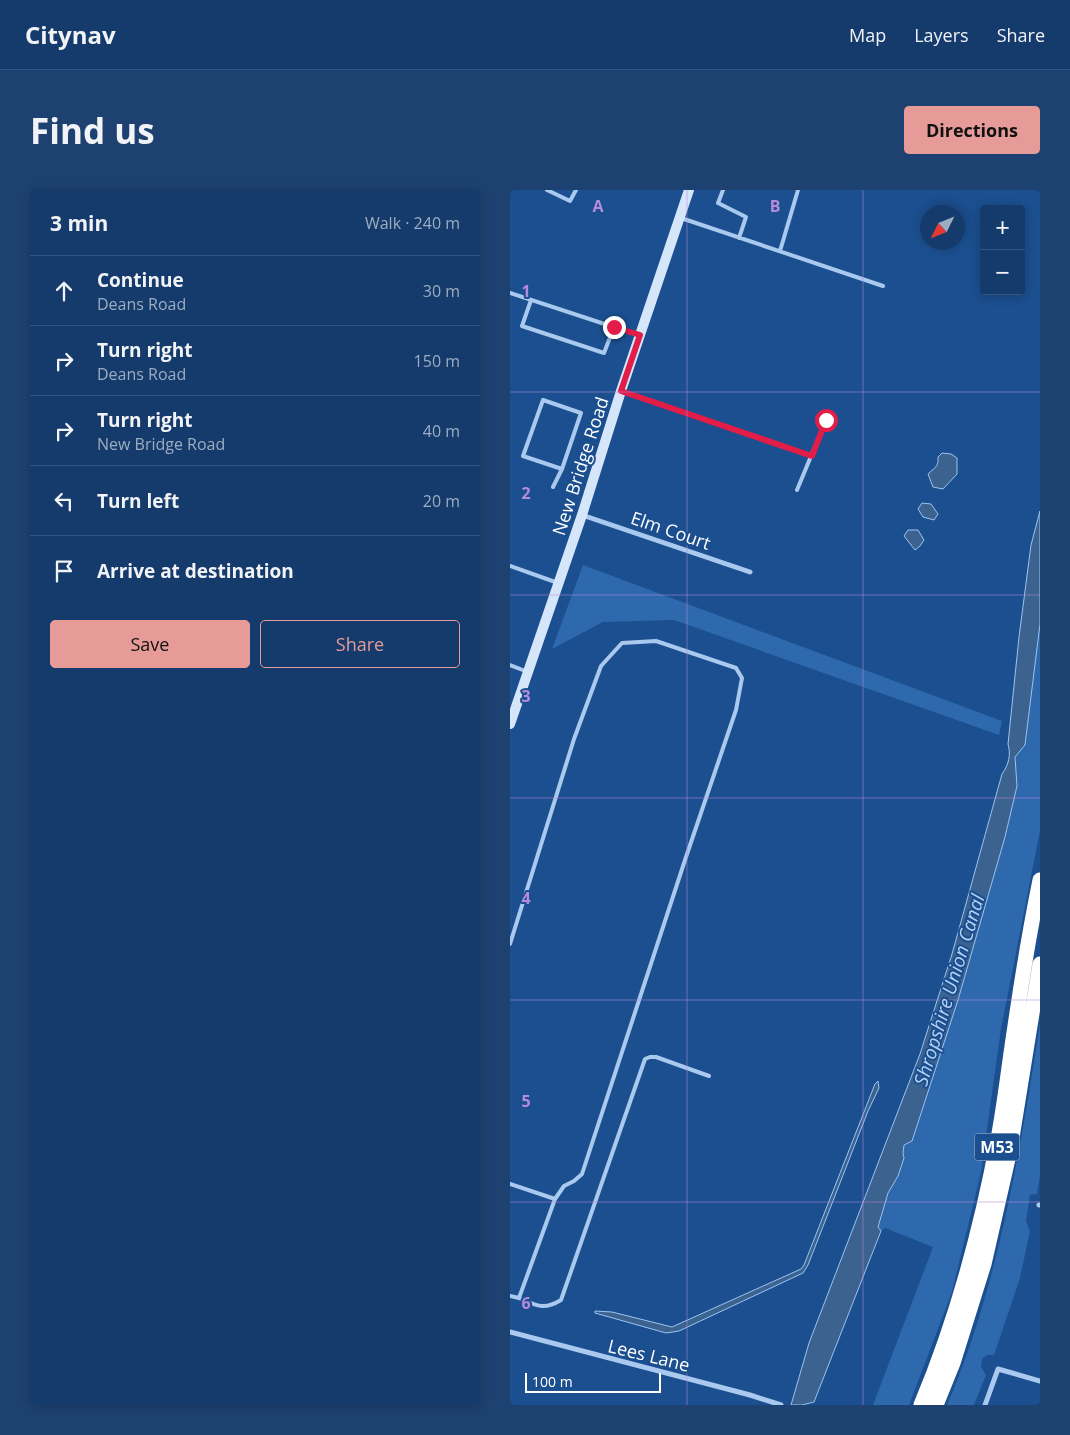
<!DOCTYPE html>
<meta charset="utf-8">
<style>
:root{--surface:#143b6b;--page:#1d4271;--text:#f1f3f6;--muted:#9dadc1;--line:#33557e;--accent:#e69b98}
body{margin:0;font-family:"Open Sans",sans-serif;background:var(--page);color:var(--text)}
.controls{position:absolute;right:15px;top:15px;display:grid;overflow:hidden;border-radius:5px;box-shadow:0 2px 12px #0003}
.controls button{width:45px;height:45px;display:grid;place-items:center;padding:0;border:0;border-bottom:1px solid var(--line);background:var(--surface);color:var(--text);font:25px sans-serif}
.compass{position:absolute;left:410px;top:15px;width:45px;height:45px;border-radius:50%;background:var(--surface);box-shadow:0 2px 12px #0003;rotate:227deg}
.scale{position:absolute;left:15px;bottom:12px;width:136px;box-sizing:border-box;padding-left:5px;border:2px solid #fff;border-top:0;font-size:14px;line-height:18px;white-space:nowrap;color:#fff;-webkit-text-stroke:4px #1b4f8f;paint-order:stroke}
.stop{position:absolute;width:15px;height:15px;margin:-11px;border:4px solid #e11d48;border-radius:50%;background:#fff}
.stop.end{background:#e11d48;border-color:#fff;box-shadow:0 1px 5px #0008}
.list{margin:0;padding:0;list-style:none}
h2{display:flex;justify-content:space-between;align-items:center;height:65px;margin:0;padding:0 20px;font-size:21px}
h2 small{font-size:16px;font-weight:400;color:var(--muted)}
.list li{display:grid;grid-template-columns:32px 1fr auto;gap:15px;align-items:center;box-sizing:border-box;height:70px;padding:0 20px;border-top:1px solid var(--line)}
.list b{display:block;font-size:19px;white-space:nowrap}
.list p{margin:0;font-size:16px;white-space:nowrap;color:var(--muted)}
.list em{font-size:16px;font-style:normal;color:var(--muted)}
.actions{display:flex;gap:10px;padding:15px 20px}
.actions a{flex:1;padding:11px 0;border:1px solid var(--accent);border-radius:5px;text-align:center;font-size:18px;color:var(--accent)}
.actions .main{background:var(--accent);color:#111}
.icon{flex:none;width:28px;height:28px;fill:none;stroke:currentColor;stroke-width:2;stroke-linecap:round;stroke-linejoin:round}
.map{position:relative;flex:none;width:530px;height:1215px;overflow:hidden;border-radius:5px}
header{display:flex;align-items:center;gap:30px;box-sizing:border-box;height:70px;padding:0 25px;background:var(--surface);border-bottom:1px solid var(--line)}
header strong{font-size:24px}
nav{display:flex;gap:28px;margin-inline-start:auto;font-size:18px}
.intro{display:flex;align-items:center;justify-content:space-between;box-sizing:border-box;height:120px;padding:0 30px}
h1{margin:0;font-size:35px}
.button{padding:12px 22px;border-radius:5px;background:var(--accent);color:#111;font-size:18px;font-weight:700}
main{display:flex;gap:30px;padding:0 30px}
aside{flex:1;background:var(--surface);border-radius:5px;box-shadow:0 2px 12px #0003}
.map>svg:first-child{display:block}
</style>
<header>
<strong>Citynav</strong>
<nav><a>Map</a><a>Layers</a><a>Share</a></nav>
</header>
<div class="intro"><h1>Find us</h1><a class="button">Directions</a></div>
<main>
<aside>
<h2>3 min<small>Walk · 240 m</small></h2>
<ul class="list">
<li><svg class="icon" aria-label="ahead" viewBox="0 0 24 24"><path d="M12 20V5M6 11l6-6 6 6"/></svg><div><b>Continue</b><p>Deans Road</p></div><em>30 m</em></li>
<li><svg class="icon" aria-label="right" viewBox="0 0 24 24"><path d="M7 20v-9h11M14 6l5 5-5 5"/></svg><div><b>Turn right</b><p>Deans Road</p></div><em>150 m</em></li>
<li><svg class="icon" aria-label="right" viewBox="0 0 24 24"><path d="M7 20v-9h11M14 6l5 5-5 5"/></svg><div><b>Turn right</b><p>New Bridge Road</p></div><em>40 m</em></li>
<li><svg class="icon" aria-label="left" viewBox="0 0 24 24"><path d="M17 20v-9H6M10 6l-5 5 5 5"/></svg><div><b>Turn left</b></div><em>20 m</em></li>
<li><svg class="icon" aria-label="arrive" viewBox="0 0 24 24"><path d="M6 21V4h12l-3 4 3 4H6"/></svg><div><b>Arrive at destination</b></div></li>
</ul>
<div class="actions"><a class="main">Save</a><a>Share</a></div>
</aside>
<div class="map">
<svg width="530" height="1215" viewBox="0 0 530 1215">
<rect width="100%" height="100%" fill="#1b4f8f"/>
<path fill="#2e69ad" d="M73 375 492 531 489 545 164 430 93 432 42 459Z
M530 434V641L491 839 471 982 442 1102 399 1215H363L423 1057 375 1038 371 1041 368 1037 378 1003 388 986 394 955 402 951 448 810 495 647 507 596 505 567 515 555Z
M530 834V986L527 1004 520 1005 516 1031 520 1041 510 1088 484 1165H477L472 1169 471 1177 476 1185 464 1215H437C488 1096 510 962 530 834Z"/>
<path fill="#3c6290" stroke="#9cc4f0" d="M432 263 441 264 447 268V284L433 299 423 297 418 284C424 278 429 277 428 267Z
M412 313 421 314 428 324 424 330 413 327 408 319Z
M530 321V434L515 555 505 567 507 596 495 647 448 810 402 951 394 955 393 963 394 968 388 986 378 1003 368 1037 371 1041 304 1212 292 1215H281L299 1153 410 864 442 764 492 584C499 574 501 565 498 554L509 447 521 355Z
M398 340H408L414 350 410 356 405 360 394 346Z
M368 891 369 898 358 921 298 1075 293 1083 169 1141 156 1143 85 1123V1121L102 1122 162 1137 291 1079 294 1075 365 894Z"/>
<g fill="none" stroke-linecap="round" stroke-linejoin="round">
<path stroke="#a9c9ee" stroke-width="4" d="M37 0 60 11 66 0
M213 0 208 13 236 27 229 48
M171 28 373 96
M270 61 288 0
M0 103 128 145
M21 110 12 136 94 163 104 137
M111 201 302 266
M43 297 52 279 13 266 33 210 71 223 52 279
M287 300 316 230
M0 376 48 393
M0 475 18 482
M0 754 64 549 91 476 112 453 146 451 226 478 232 488 226 520 176 667 72 984 64 991 54 996 45 1009 9 1108 0 1106
M0 994 45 1009
M9 1108C26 1115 33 1121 51 1110L135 869 140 867H146L199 886"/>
<path stroke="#a9c9ee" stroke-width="5" d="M72 325 240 382
M529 1015H530
M0 1142 240 1205 271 1215
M475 1215 488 1179 530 1191"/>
<path stroke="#d6e6fa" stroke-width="10" d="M0 534 72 325 111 201 179 0"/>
<path stroke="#fff" stroke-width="15" d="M411 1215C447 1129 471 1040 488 949 495 912 499 874 505 836 512 788 520 739 530 690
M426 1215 443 1173 474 1074 500 960 530 774"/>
</g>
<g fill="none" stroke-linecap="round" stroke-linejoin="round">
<path stroke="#e11d48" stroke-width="6" d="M104 137 130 145 111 201 302 266 316 230"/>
</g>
<path fill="none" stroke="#b68bdc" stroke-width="1" stroke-opacity="0.55" d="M177 0V1215M353 0V1215M0 202H530M0 405H530M0 608H530M0 810H530M0 1012H530"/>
<g text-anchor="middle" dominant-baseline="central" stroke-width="4" stroke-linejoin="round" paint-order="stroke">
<rect fill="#1b4f8f" stroke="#bbcadd" stroke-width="1" x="464.5" y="943.5" width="45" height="27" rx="4"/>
<g font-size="16" font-weight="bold" fill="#fff">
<text x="487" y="957">M53</text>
</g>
<g font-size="18" fill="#fff" stroke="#1b4f8f">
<text transform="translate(70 276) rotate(-72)">New Bridge Road</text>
<text transform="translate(161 340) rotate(19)">Elm Court</text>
<text transform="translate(139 1165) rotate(14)">Lees Lane</text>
</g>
<g font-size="19" font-style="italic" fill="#b5d3f5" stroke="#1b4f8f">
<text transform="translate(439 800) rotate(-73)">Shropshire Union Canal</text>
</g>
</g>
<g font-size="16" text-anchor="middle" font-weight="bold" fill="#b68bdc" stroke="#1b4f8f" stroke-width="4" stroke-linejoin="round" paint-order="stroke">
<text x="88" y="22">A</text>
<text x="265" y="22">B</text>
<text x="16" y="107">1</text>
<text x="16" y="309">2</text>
<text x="16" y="512">3</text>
<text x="16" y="714">4</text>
<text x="16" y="917">5</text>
<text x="16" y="1119">6</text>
</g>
</svg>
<div class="controls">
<button>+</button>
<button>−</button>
</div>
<svg class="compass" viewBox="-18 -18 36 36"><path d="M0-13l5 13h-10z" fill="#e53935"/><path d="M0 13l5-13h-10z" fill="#9dadc1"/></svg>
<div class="scale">100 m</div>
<div class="stop" style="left:316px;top:230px"></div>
<div class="stop end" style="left:104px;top:137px"></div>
</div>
</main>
